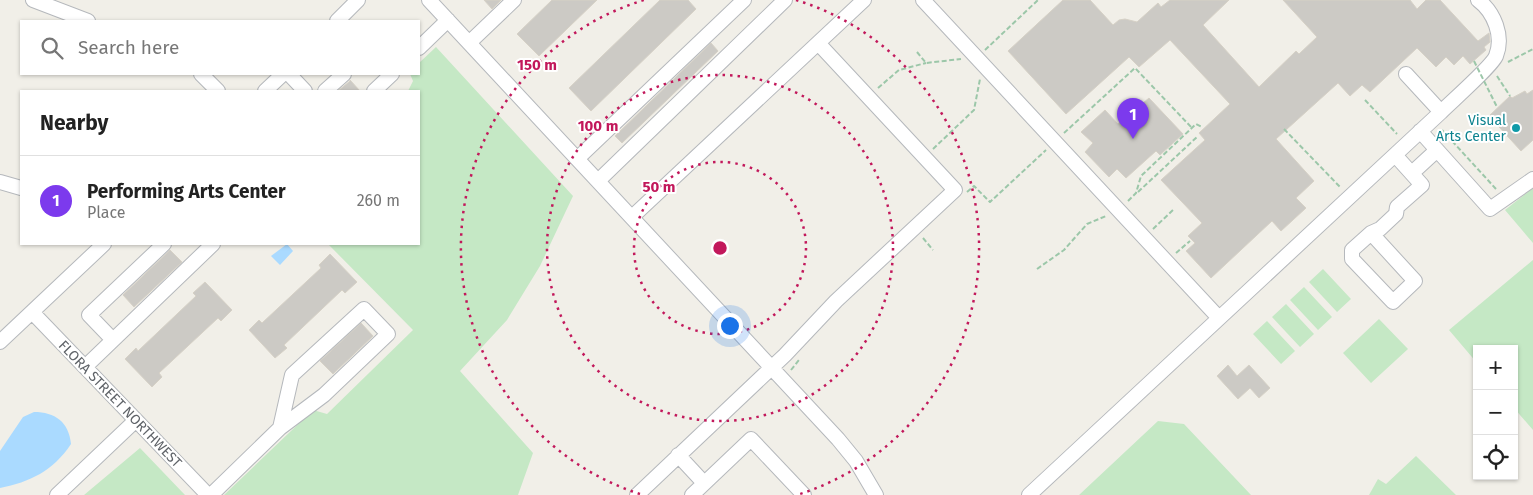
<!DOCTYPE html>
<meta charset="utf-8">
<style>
:root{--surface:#fff;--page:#f2f2f2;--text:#222;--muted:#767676;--line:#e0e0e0;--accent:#7c3aed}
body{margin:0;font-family:"Fira Sans",sans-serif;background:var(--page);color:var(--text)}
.controls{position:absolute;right:15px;bottom:15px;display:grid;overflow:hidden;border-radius:0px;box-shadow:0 1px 4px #0004}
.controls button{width:45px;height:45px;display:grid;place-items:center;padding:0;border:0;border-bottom:1px solid var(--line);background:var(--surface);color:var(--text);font:25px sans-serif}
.you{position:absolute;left:729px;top:325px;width:18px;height:18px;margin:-12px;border:4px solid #fff;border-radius:50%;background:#1a73e8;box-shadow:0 0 0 8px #1a73e833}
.badge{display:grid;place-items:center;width:32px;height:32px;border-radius:50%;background:var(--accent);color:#fff;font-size:16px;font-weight:700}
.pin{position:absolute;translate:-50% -41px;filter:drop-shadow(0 1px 2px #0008)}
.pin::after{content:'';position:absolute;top:26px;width:18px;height:15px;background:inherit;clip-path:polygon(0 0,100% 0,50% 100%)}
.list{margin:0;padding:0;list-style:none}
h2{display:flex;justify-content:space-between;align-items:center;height:65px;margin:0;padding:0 20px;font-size:21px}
h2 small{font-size:16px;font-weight:400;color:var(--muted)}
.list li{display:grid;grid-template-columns:32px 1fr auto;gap:15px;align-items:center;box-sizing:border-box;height:90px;padding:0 20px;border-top:1px solid var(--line)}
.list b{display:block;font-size:19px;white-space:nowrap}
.list p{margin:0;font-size:16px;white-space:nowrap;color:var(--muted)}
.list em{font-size:16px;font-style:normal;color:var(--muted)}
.icon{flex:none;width:28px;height:28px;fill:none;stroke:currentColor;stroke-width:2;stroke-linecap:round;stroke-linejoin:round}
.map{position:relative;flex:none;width:1533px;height:495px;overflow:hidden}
.search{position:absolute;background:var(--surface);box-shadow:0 1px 4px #0004;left:20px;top:20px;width:400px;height:55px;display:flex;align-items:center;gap:12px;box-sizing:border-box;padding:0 18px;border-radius:0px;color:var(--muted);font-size:19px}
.panel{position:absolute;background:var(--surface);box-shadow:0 1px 4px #0004;left:20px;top:90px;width:400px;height:155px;border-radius:0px}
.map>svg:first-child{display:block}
</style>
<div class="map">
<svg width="1533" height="495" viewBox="0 0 1533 495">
<rect width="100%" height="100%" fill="#f1efe8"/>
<path fill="#c5e8c5" d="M436 47 573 196 540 266 507 320 460 371 533 453 518 495H224L313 410 327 414 413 330 328 244H419V91H408L413 81 410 74H419V63Z
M1533 188V243L1505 210Z
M1533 260V430L1514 408V349H1477V363L1449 330Z
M1323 269 1351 299 1337 312 1309 282Z
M1304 287 1332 317 1318 330 1290 300Z
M1286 304 1314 334 1300 347 1272 317Z
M1379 319 1408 349 1371 383 1343 353Z
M1267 321 1295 351 1281 364 1253 334Z
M1158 421 1184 424 1251 495H1079Z
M140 448 185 495H84Z
M1416 456 1456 495H1369L1378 479 1386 484Z"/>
<path fill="#aadaff" d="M287 244 293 251 280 265 271 256Z
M34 412C55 412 69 422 71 444 53 471 30 482 0 488V451L23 417Z"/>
<path fill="#cccac5" stroke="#d6d1c6" d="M484 0H501L492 9Z
M552 0H597L539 56 517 34Z
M660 0H688L696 9 591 111 569 88Z
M1063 0H1090L1113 25 1119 20 1125 19 1137 22 1158 3 1161 7 1170 0H1229L1203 25 1259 87 1296 51 1299 54 1317 37 1283 0H1410L1417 9 1426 0H1440L1478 41 1489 33 1490 42 1484 47 1486 50 1470 64 1463 56 1454 65 1446 57 1436 67 1417 48 1370 92 1362 85 1350 96 1338 83 1276 139 1314 181 1296 198 1306 208 1281 231 1272 221 1211 278 1186 251 1195 243 1188 236 1202 223 1161 180 1205 140 1199 133 1230 104 1170 40 1139 67 1129 57 1066 114 1008 51Z
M711 43 718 51 622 143 615 136Z
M350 80 360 91H338L350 81Z
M1533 90V140L1521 151 1489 116 1510 96 1512 98 1525 91 1527 94Z
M1149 98 1183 134 1160 155 1156 151 1126 178 1117 169 1109 177 1085 152 1093 143 1081 132 1105 110 1118 124Z
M170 250 182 262 134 307 123 295Z
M330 254 357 282 345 293 342 290 284 345 287 348 275 358 249 330 259 320 262 323 321 268 319 265Z
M205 282 232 310 221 321 218 318 159 373 162 377 152 387 125 359 136 348 138 351 196 296 193 293Z
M361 323 373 336 333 374 320 361Z
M1228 365 1237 376 1249 365 1270 388 1259 398 1250 388 1238 399 1217 376Z"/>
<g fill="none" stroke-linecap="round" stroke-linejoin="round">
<g stroke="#b5b8bc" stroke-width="16">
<path id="minor" d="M33 0 88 21
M429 0 838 439 856 461 876 495
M923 0 1219 318
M337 21 358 0
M469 43 514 0
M419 48 448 20
M201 74 218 91
M289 74 305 91
M1406 74 1441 112
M265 91 283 74
M325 91 344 74
M374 91 392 74
M1420 131 1490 209 1533 179
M577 159 744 0
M1412 173 1437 150
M598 181 785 0
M0 182 21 188
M632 217 864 0
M1371 233 1415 281 1393 302 1352 259V250L1371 233 1380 229 1396 214 1397 207 1422 185 1395 155
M32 312 208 495
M113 340 89 315 164 244
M0 342 104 244
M85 367 213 244
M678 455 704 483
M57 495 135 421
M211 495 280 428 324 395 388 334 364 309 292 375 280 428
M637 495 785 355 836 301 955 190 818 43
M692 495 751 439 804 495
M1029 495 1441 112C1451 102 1492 66 1496 56 1504 36 1494 12 1478 0"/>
</g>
<path stroke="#9cc7a9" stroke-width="2" stroke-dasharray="5 2.5" stroke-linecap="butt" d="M985 50 1038 0
M917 52 926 63 961 59
M1508 62 1533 49
M1497 76 1510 96
M878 88 899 70 926 63
M1365 100 1397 134
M1284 129 1340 187
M1442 130 1496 189
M1064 133 1135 68 1192 128
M933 149 974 110 980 79
M967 192 974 186 990 202 1046 150
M1138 192 1198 136
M1128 201 1136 193 1141 176 1196 124 1202 127
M1153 229 1173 210
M923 238 933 250
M1176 253 1190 241
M1037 269 1064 250 1087 224 1106 216
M791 370 799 360"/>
<use href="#minor" stroke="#fff" stroke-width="14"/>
<path stroke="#9cc7a9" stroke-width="2" stroke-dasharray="5 2.5" stroke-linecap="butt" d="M1474 61 1497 107"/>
</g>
<g fill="none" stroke="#c2185b" stroke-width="2.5" stroke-dasharray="2.5 5">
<circle cx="720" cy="248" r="86"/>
<circle cx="720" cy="248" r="173"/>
<path d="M640 494A259 259 0 0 1 644 0M796 0A259 259 0 0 1 800 494"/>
</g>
<circle fill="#0f9aa8" stroke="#fff" stroke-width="2" cx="1516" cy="128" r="5"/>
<g text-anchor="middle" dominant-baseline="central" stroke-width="4" stroke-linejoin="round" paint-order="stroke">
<g font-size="14" fill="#0d838f" stroke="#fff" text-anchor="end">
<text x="1506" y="120">Visual<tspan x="1506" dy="16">Arts Center</tspan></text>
</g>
<g font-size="14" fill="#5f6368" stroke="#fff">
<text transform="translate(120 404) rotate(46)">FLORA STREET NORTHWEST</text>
</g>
</g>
<circle cx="720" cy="248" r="8" fill="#c2185b" stroke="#fff" stroke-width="2.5"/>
<g font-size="15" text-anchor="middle" font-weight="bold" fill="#c2185b" stroke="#fff" stroke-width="4" stroke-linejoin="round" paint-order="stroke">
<text x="537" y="70">150 m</text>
<text x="598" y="131">100 m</text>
<text x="659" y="192">50 m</text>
</g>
</svg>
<div class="controls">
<button>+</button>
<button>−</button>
<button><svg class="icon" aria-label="locate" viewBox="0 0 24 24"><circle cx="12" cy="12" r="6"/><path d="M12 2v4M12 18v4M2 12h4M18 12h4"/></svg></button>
</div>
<div class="you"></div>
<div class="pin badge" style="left:1133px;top:139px">1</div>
<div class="search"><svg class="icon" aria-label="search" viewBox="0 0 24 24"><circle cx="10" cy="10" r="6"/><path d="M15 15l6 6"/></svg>Search here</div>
<section class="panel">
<h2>Nearby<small></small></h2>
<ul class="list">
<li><span class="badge">1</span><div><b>Performing Arts Center</b><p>Place</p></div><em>260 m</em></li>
</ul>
</section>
</div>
